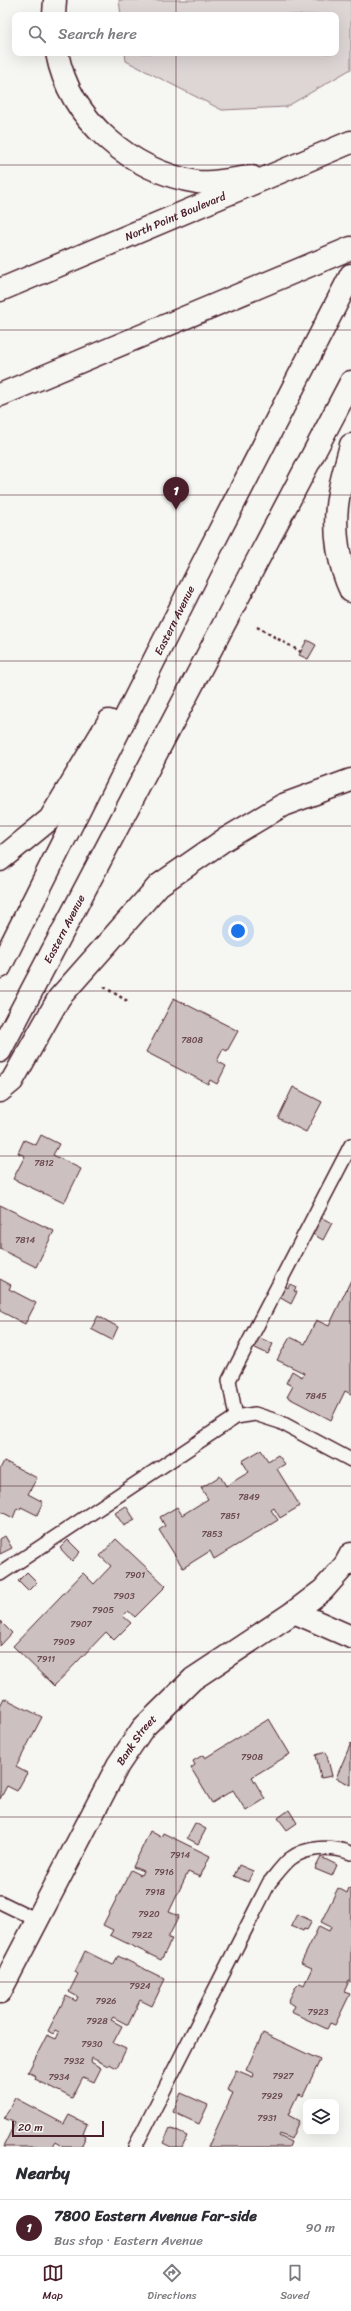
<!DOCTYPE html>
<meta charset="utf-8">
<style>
:root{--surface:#fff;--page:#f7f7f7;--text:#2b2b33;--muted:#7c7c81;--line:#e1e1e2;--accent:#4a1f2b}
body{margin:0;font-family:Sriracha,sans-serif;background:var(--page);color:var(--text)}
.controls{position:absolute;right:12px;bottom:12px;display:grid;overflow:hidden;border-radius:8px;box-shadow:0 4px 16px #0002}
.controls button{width:36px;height:36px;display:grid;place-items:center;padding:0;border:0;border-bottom:1px solid var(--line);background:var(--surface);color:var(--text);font:20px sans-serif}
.scale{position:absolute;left:12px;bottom:10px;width:92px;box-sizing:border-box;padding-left:4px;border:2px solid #4a1f2b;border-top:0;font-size:11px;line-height:14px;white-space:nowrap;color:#4a1f2b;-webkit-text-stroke:3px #f6f6f2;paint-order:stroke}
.you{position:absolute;left:238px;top:931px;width:14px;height:14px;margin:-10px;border:3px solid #fff;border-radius:50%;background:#1a73e8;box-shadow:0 0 0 6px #1a73e833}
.badge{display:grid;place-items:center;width:26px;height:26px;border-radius:50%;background:var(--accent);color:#fff;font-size:13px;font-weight:700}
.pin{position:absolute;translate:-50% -33px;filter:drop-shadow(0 1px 2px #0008)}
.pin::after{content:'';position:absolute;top:21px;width:14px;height:12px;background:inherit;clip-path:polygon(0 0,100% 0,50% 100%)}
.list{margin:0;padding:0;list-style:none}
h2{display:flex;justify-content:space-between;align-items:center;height:52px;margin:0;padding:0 16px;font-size:17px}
h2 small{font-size:13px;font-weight:400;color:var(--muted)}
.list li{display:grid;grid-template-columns:26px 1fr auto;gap:12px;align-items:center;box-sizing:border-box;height:56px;padding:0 16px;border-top:1px solid var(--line)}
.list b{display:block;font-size:15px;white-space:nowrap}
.list p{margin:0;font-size:13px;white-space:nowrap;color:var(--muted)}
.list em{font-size:13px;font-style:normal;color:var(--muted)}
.icon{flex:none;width:22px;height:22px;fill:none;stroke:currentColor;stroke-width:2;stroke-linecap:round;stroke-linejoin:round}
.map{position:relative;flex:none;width:351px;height:2147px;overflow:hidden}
.search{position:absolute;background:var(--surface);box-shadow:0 4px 16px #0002;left:12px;right:12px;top:12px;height:44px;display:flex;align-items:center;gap:10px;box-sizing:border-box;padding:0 14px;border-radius:8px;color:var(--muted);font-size:15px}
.sheet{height:108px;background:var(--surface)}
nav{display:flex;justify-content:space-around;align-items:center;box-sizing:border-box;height:56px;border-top:1px solid var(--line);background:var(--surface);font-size:11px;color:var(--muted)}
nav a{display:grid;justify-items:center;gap:2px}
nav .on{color:var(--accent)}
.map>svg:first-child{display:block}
</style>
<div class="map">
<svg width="351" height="2147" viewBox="0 0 351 2147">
<rect width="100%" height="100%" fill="#f6f6f2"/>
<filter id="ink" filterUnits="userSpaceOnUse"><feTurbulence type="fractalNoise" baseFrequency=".025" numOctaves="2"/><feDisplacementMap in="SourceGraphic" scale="8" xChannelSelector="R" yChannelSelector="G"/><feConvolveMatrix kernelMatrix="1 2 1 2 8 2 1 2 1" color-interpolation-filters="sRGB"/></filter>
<g filter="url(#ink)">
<path fill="#ddd6d5" stroke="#947a80" d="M119 0H351V69L286 107 222 110 126 61 125 53H336V15H121Z"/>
<path fill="#ccc1c0" stroke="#4a1f2b" d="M307 640 316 645 308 659 299 655Z
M174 998 238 1031 227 1051 223 1049 217 1061 226 1066 217 1084 210 1080 208 1084 146 1052Z
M293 1087 322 1102 306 1132 278 1118Z
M41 1135 59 1144 53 1155 81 1169 64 1203 13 1179 25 1156 18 1153 24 1140 36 1145Z
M0 1205 54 1231 36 1267 0 1249Z
M320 1217 332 1223 323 1240 311 1233Z
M0 1279 11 1285 9 1289 36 1303 25 1324 0 1311Z
M351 1280V1394L345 1391 331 1420 287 1397 293 1386 286 1383 292 1371 302 1377 304 1373 277 1360 290 1337 305 1344 316 1320 329 1326Z
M290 1284 296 1287 294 1291 297 1292 291 1304 279 1297 285 1286 288 1288Z
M98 1316 118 1327 112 1340 91 1329Z
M258 1337 273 1344 268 1354 253 1347Z
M261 1450 268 1461 278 1455 285 1464 277 1469 300 1506 280 1518 274 1508 271 1510 278 1520 214 1559 210 1551 183 1568 159 1530 165 1526 160 1517 177 1507 182 1515 208 1499 201 1488 220 1476 226 1486 249 1472 242 1461Z
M4 1461 37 1478 28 1494 43 1502 37 1515 21 1507 20 1510 17 1508 13 1518 0 1511V1469Z
M126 1506 135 1520 124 1526 115 1513Z
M5 1536 12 1548 0 1554V1539Z
M116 1539 166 1586 135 1617 128 1611 123 1616 131 1623 114 1640 106 1632 54 1686 13 1646 83 1573 94 1584 111 1566 100 1556Z
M68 1540 80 1552 72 1561 60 1548Z
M27 1572 37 1582 28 1591 18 1581Z
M0 1621 12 1633 0 1646Z
M4 1698 42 1717 16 1767 27 1773 17 1791 7 1786 0 1799V1706Z
M269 1719 290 1754 252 1777 265 1799 246 1811 233 1790 212 1803 191 1768 195 1765 193 1761 203 1755 205 1758Z
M351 1743V1785L336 1778Z
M326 1752 332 1776 321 1778 316 1755Z
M289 1810 297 1823 287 1830 278 1818Z
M195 1823 206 1829 198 1844 187 1838Z
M150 1831 161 1837 163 1833 210 1856 200 1877 188 1872 169 1912 179 1916 168 1938 172 1939 161 1960 110 1935 113 1930 103 1925 131 1870 141 1875 143 1871 133 1867Z
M321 1857 337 1865 332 1876 315 1869Z
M239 1865 253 1871 248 1882 234 1876Z
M338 1888 347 1893 349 1888 351 1889V1982L349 1981 344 1992 350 1994 335 2025 330 2023 327 2029 291 2012 294 2006 288 2002 295 1988 300 1983 304 1985 312 1968 301 1963 319 1926 329 1931 331 1927 321 1922Z
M297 1914 312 1921 307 1930 304 1929 303 1931 291 1926Z
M85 1951 113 1965 118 1956 165 1979 152 2006 140 2000 128 2025 113 2017 111 2020 122 2026 113 2043 126 2049 117 2068 109 2064 108 2066 92 2058 91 2062 101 2068 94 2082 83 2077 72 2098 35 2079 36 2076 28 2072 47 2035 56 2039 59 2033 55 2031 53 2034 48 2031 66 1996 76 2001 78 1997 69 1992 78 1974 75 1972Z
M263 2033 320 2060 303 2096 298 2094 288 2115 299 2121 291 2139 280 2134 279 2136 291 2142 289 2147H208L233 2093 227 2090 236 2070 253 2077 254 2074 246 2070Z
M181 2093 208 2105 199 2124 173 2112Z
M15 2098 64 2124 69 2115 87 2124 83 2134 86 2136 81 2147H63L55 2142 52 2147H3L15 2123 4 2118Z
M170 2128 187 2136 182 2147H171L163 2143Z"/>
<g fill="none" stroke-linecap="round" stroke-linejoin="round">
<g stroke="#4a1f2b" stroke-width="16">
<path id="lane" d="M236 1417 255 1414 280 1422 351 1460
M0 1574 236 1417 229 1380 351 1145
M0 1902 37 1920
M135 2147 269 1883C275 1876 282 1866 290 1859 307 1846 332 1846 351 1853"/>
</g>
<g stroke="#4a1f2b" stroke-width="25">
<g id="street">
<path d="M294 1612 351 1637"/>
<path id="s1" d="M0 1992 118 1765 143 1728 193 1679 294 1612 323 1590 345 1565 351 1554"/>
</g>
</g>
<g stroke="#4a1f2b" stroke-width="25">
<g id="primary">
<path d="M54 15 55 0"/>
<path d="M57 53C70 120 131 171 197 182 211 184 237 178 252 177"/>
<path id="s2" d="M0 290 351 142"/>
<path d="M0 395 351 248"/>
<path d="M351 445C346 465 339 486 337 506 334 534 339 566 351 591"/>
<path d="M0 860 50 819 109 721"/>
<path id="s3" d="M0 967 201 567 351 275"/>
<path id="s4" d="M0 1051 351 382"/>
<path d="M0 1091 12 1081 59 998 159 885 224 840 283 805 351 780"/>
</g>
</g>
<path stroke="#4a1f2b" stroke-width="2.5" stroke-dasharray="3 3" stroke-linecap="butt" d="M257 627 301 652
M104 987 129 1002"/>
<use href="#lane" stroke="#f6f6f2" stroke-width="13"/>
<use href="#street" stroke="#f6f6f2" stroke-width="22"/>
<use href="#primary" stroke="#f6f6f2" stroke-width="22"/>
</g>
</g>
<path fill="none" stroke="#4a1f2b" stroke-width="1" stroke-opacity="0.55" d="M176 0V15M176 53V2147M0 165H351M0 330H351M0 495H351M0 661H351M0 826H351M0 991H351M0 1156H351M0 1321H351M0 1486H351M0 1652H351M0 1817H351M0 1982H351"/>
<g text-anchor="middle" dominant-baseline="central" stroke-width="3" stroke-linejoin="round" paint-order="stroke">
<g font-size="9" fill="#6a4850">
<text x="192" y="1040">7808</text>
<text x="44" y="1163">7812</text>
<text x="25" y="1240">7814</text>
<text x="316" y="1396">7845</text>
<text x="249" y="1497">7849</text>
<text x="230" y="1516">7851</text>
<text x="212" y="1534">7853</text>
<text x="135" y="1575">7901</text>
<text x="124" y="1596">7903</text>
<text x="103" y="1610">7905</text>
<text x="81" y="1624">7907</text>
<text x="64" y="1642">7909</text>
<text x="46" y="1659">7911</text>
<text x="252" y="1757">7908</text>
<text x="180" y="1855">7914</text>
<text x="164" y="1872">7916</text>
<text x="155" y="1892">7918</text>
<text x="149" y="1914">7920</text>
<text x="142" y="1935">7922</text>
<text x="140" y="1986">7924</text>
<text x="106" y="2001">7926</text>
<text x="318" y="2012">7923</text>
<text x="97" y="2021">7928</text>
<text x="92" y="2044">7930</text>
<text x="74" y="2061">7932</text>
<text x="283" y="2076">7927</text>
<text x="59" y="2077">7934</text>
<text x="272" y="2096">7929</text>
<text x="267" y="2118">7931</text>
</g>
<g font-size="11" fill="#4a1f2b" stroke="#f6f6f2">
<text stroke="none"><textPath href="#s2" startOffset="190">North Point Boulevard</textPath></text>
<text stroke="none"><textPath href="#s3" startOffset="388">Eastern Avenue</textPath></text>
<text stroke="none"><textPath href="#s4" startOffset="138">Eastern Avenue</textPath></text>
<text stroke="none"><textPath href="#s1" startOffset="287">Bank Street</textPath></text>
</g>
</g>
</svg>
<div class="controls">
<button><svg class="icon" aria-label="layers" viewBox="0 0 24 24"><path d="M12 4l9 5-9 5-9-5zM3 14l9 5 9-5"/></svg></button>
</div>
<div class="scale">20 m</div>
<div class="you"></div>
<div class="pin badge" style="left:176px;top:510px">1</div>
<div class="search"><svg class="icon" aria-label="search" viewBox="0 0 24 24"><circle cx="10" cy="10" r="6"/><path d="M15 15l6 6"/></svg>Search here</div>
</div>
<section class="sheet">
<h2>Nearby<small></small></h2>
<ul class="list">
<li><span class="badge">1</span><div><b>7800 Eastern Avenue Far-side</b><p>Bus stop · Eastern Avenue</p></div><em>90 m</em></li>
</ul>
</section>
<nav>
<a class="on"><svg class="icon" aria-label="map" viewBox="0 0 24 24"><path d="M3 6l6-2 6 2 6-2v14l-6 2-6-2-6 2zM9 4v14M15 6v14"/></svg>Map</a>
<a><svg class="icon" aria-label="directions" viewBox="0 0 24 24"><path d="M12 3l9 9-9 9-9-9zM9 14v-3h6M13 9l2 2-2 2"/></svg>Directions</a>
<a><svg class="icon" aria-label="saved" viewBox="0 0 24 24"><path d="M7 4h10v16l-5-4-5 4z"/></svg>Saved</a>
</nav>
